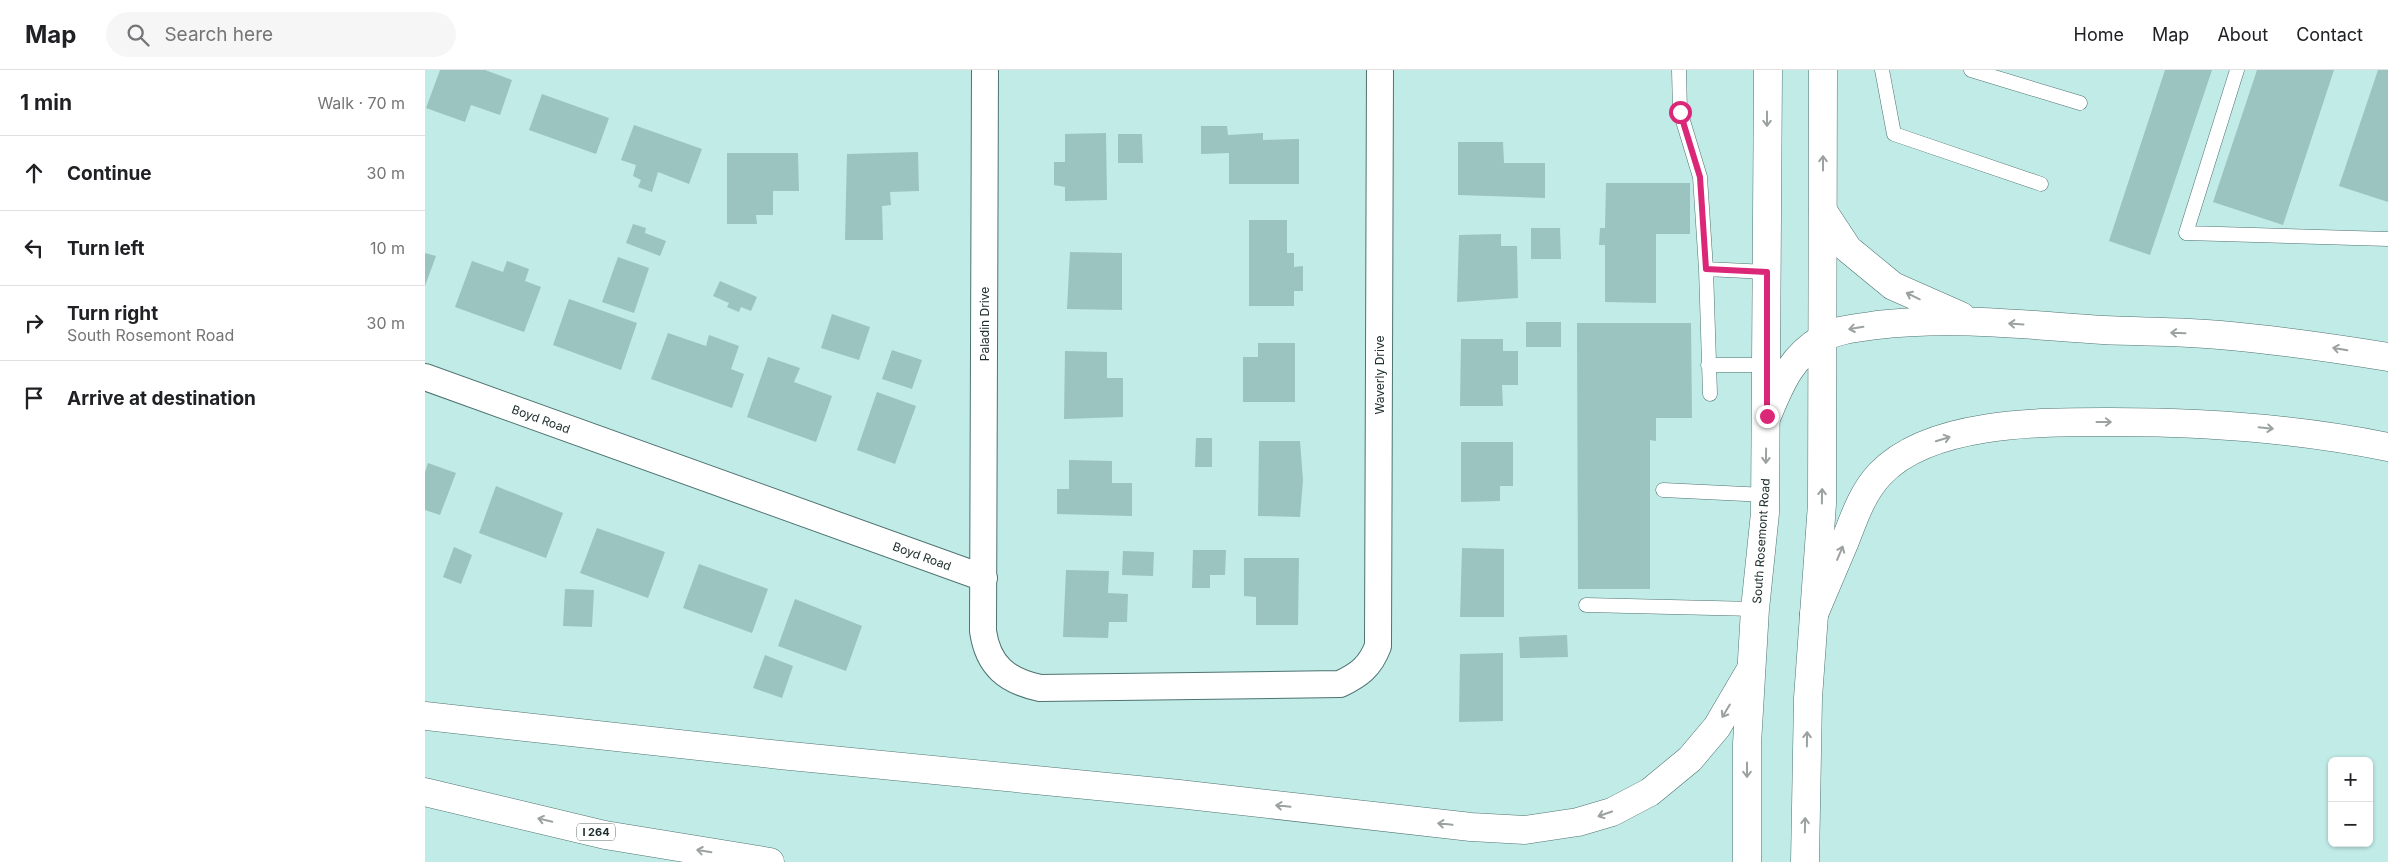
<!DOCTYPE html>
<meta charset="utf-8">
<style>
:root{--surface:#fff;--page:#f6f6f6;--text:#202124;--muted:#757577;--line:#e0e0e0}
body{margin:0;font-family:Inter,sans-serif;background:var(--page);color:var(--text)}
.controls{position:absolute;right:15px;bottom:15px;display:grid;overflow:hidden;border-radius:8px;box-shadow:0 1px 4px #0004}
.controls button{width:45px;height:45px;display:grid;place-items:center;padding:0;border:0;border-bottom:1px solid var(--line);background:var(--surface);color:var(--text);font:25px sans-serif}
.stop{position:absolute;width:15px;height:15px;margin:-11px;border:4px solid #db2777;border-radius:50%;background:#fff}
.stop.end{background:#db2777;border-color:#fff;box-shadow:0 1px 5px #0008}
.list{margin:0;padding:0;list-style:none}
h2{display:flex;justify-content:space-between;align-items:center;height:65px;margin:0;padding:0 20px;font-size:21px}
h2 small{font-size:16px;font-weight:400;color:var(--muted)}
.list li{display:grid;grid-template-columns:32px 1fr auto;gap:15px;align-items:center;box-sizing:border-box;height:75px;padding:0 20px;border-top:1px solid var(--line)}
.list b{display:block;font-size:19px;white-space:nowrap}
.list p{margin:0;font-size:16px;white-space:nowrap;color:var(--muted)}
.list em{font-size:16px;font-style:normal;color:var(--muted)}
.icon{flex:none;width:28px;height:28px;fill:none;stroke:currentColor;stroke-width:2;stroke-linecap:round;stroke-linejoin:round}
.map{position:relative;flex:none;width:1963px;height:792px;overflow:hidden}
header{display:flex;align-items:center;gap:30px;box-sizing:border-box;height:70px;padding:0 25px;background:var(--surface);border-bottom:1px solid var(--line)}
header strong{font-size:24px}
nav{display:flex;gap:28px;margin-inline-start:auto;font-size:18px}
.search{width:350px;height:45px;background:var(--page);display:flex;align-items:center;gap:12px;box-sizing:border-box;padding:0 18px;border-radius:28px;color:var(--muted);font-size:19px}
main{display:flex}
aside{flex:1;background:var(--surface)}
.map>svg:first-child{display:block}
</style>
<header>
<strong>Map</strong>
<div class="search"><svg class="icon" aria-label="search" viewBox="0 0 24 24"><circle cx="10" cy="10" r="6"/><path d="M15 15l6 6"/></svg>Search here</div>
<nav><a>Home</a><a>Map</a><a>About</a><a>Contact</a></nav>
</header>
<main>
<aside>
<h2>1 min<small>Walk · 70 m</small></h2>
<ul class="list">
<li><svg class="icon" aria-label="ahead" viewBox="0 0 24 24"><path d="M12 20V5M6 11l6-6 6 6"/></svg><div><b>Continue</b></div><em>30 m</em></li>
<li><svg class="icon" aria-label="left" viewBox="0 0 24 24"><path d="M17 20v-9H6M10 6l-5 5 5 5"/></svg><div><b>Turn left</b></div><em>10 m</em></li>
<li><svg class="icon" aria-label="right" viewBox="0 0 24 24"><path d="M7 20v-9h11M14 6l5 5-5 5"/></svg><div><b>Turn right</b><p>South Rosemont Road</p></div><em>30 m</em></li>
<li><svg class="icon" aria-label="arrive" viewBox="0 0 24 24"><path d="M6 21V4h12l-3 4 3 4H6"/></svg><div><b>Arrive at destination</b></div></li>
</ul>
</aside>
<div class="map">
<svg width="1963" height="792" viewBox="0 0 1963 792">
<rect width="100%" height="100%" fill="#c1ebe7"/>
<path fill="#9bc3bf" d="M15 0H60L87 10 75 45 46 35 40 52 1 38Z
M1740 0H1787L1725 185 1684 171Z
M1832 0H1909L1858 155 1788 132Z
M1953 0H1963V132L1914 116Z
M117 24 184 48 171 84 104 60Z
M209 55 277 79 264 114 233 102 227 122 213 117 216 110 208 106 211 95 196 90Z
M776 56H802L803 65 838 63V70L874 69V114H804V83L776 84Z
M681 63 682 130 640 131V117L629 115V92H640V64Z
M693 64H717L718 93H693Z
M1033 72H1078L1079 93H1120V128L1033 125Z
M493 82 494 121 465 122 466 135 457 136 458 170H420L422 84Z
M302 83H373L374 121H348V145H331L332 154H302Z
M1181 113H1265V164H1231V233L1180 232V175H1174L1175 158H1180Z
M824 150H862V183H869V197L878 196V221H869V236H824Z
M208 154 221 158 220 163 241 171 235 186 201 173Z
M1106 158H1135L1136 189H1106Z
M1076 164V176H1092L1093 228 1032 232 1034 165Z
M645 182 697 183V240L642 239Z
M0 183 11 186 0 216Z
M193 187 224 198 209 243 177 232Z
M47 191 78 202 82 191 104 199 100 211 116 217 99 262 30 237Z
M295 211 332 227 326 241 316 237 314 242 302 237 304 233 288 226Z
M144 229 212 253 196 300 128 275Z
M407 244 445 257 434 290 396 278Z
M1101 252H1136V277H1101Z
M1152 253H1266L1267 348H1231V371L1225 370V519H1153Z
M243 263 281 276 284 265 314 276 306 299 319 304 307 338 226 309Z
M1036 269H1078V281H1093V315H1077L1078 336H1035Z
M833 273H870V332H818V287H833Z
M467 280 497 290 487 319 457 309Z
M640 281 682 282V308H698V347L639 349Z
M343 287 375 298 369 312 407 326 391 372 322 347Z
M452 322 491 336 470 394 432 380Z
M771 368H787V397H770Z
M834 371H875L878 410 875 447 833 446Z
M1036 372H1088V416H1075V431L1036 432Z
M644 390 687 391V413H707V446L632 444V419H644Z
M3 393 31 403 15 445 0 440V402Z
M71 416 138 443 121 488 54 463Z
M172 458 240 482 223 528 155 503Z
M29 477 47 485 36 514 18 507Z
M1037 478 1079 479V547H1035Z
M768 480H801L800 505H785V518H767Z
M698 481 729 482 728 506 697 505Z
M819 488H874L873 555H831V527L819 526Z
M274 494 343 519 327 563 258 538Z
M641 500 684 501 683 523 703 524 702 552H684L683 568 638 567Z
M140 519 169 520 167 557 138 556Z
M370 529 437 556 421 601 353 576Z
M1142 565 1143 587 1095 588 1094 567Z
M1078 583V651L1034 652 1035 584Z
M340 585 368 596 357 628 328 618Z"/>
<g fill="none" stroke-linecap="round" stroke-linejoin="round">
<g stroke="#4e7371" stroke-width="15">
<path id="lane" d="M1254 0 1255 41 1275 107 1281 199 1285 324
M1457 0 1469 64 1616 114
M1546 0 1655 33
M1812 0 1761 163 1963 169
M1281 199 1342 202
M1283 295H1342
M1238 420 1341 425
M1161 535 1330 539"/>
</g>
<g stroke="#4e7371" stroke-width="28">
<path id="street" d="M560 0 558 561C563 596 582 611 615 618L915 614C934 605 945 597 953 576L955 0
M0 307 559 508"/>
</g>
<g stroke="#4e7371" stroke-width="29">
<path id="secondary" d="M1322 792V674L1330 539 1340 443 1343 0
M1380 792 1383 628 1397 434 1398 0"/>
</g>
<g stroke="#4e7371" stroke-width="29">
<path id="highway" d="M1398 141 1423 179 1468 216 1536 246
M1342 346C1356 313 1365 288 1398 268 1413 259 1434 258 1452 255 1528 246 1602 255 1678 260 1717 262 1756 261 1795 265 1851 270 1907 278 1963 287
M1389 544C1399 520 1410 495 1420 471 1429 448 1437 423 1455 404 1505 351 1617 352 1685 352 1779 352 1871 358 1963 377
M0 646 355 685 754 724 1046 757 1100 760 1153 752 1187 742 1225 722 1265 689 1292 657 1326 599
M0 722 180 765 345 792"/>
</g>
<use href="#lane" stroke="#fff" stroke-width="14"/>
<use href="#street" stroke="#fff" stroke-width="26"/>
<use href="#secondary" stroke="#fff" stroke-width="28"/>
<use href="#highway" stroke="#fff" stroke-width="28"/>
</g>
<defs><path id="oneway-shaft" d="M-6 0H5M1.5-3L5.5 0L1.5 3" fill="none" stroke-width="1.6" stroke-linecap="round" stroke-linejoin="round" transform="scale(1.25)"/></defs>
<g stroke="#9ba2a1">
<use href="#oneway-shaft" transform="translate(1342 49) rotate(90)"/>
<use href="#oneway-shaft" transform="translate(1398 93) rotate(-90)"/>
<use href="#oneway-shaft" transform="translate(1488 226) rotate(-154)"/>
<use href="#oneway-shaft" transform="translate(1591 254) rotate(-176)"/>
<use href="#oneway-shaft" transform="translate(1431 258) rotate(171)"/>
<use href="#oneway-shaft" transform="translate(1753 263) rotate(-178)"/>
<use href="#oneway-shaft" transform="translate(1915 279) rotate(-170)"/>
<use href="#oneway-shaft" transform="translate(1679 352)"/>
<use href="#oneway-shaft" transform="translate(1841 358) rotate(6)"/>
<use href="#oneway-shaft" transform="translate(1518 369) rotate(-17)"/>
<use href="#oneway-shaft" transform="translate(1341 386) rotate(91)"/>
<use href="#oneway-shaft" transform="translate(1397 426) rotate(-89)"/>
<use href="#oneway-shaft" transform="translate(1415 483) rotate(-67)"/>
<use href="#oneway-shaft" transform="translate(1301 641) rotate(121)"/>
<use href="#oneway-shaft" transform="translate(1382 669) rotate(-89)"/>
<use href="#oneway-shaft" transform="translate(1322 700) rotate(90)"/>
<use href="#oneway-shaft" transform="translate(858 736) rotate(-174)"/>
<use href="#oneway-shaft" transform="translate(1180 744) rotate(161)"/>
<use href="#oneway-shaft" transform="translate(120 750) rotate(-167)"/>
<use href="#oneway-shaft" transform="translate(1020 754) rotate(-174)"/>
<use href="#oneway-shaft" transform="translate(1380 755) rotate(-89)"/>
<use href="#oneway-shaft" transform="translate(279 781) rotate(-171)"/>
</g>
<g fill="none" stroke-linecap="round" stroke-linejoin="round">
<path stroke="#db2777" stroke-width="6" d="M1255 42 1275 107 1281 199 1342 202V346"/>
</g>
<g text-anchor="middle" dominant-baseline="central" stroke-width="4.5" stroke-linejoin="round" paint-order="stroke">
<rect fill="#fff" stroke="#636e6d" stroke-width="1" x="152" y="753.5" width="38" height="17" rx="4"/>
<g font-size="11" font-weight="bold" fill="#20302f">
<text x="171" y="762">I 264</text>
</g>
<g font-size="12" fill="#20302f" stroke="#fff">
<text transform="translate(559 254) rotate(-90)">Paladin Drive</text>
<text transform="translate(954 305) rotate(-90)">Waverly Drive</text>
<text transform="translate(116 349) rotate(20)">Boyd Road</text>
<text transform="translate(1336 471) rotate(-86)">South Rosemont Road</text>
<text transform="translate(497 486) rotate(20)">Boyd Road</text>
</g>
</g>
</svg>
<div class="controls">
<button>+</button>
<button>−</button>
</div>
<div class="stop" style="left:1255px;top:42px"></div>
<div class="stop end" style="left:1342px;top:346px"></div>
</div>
</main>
